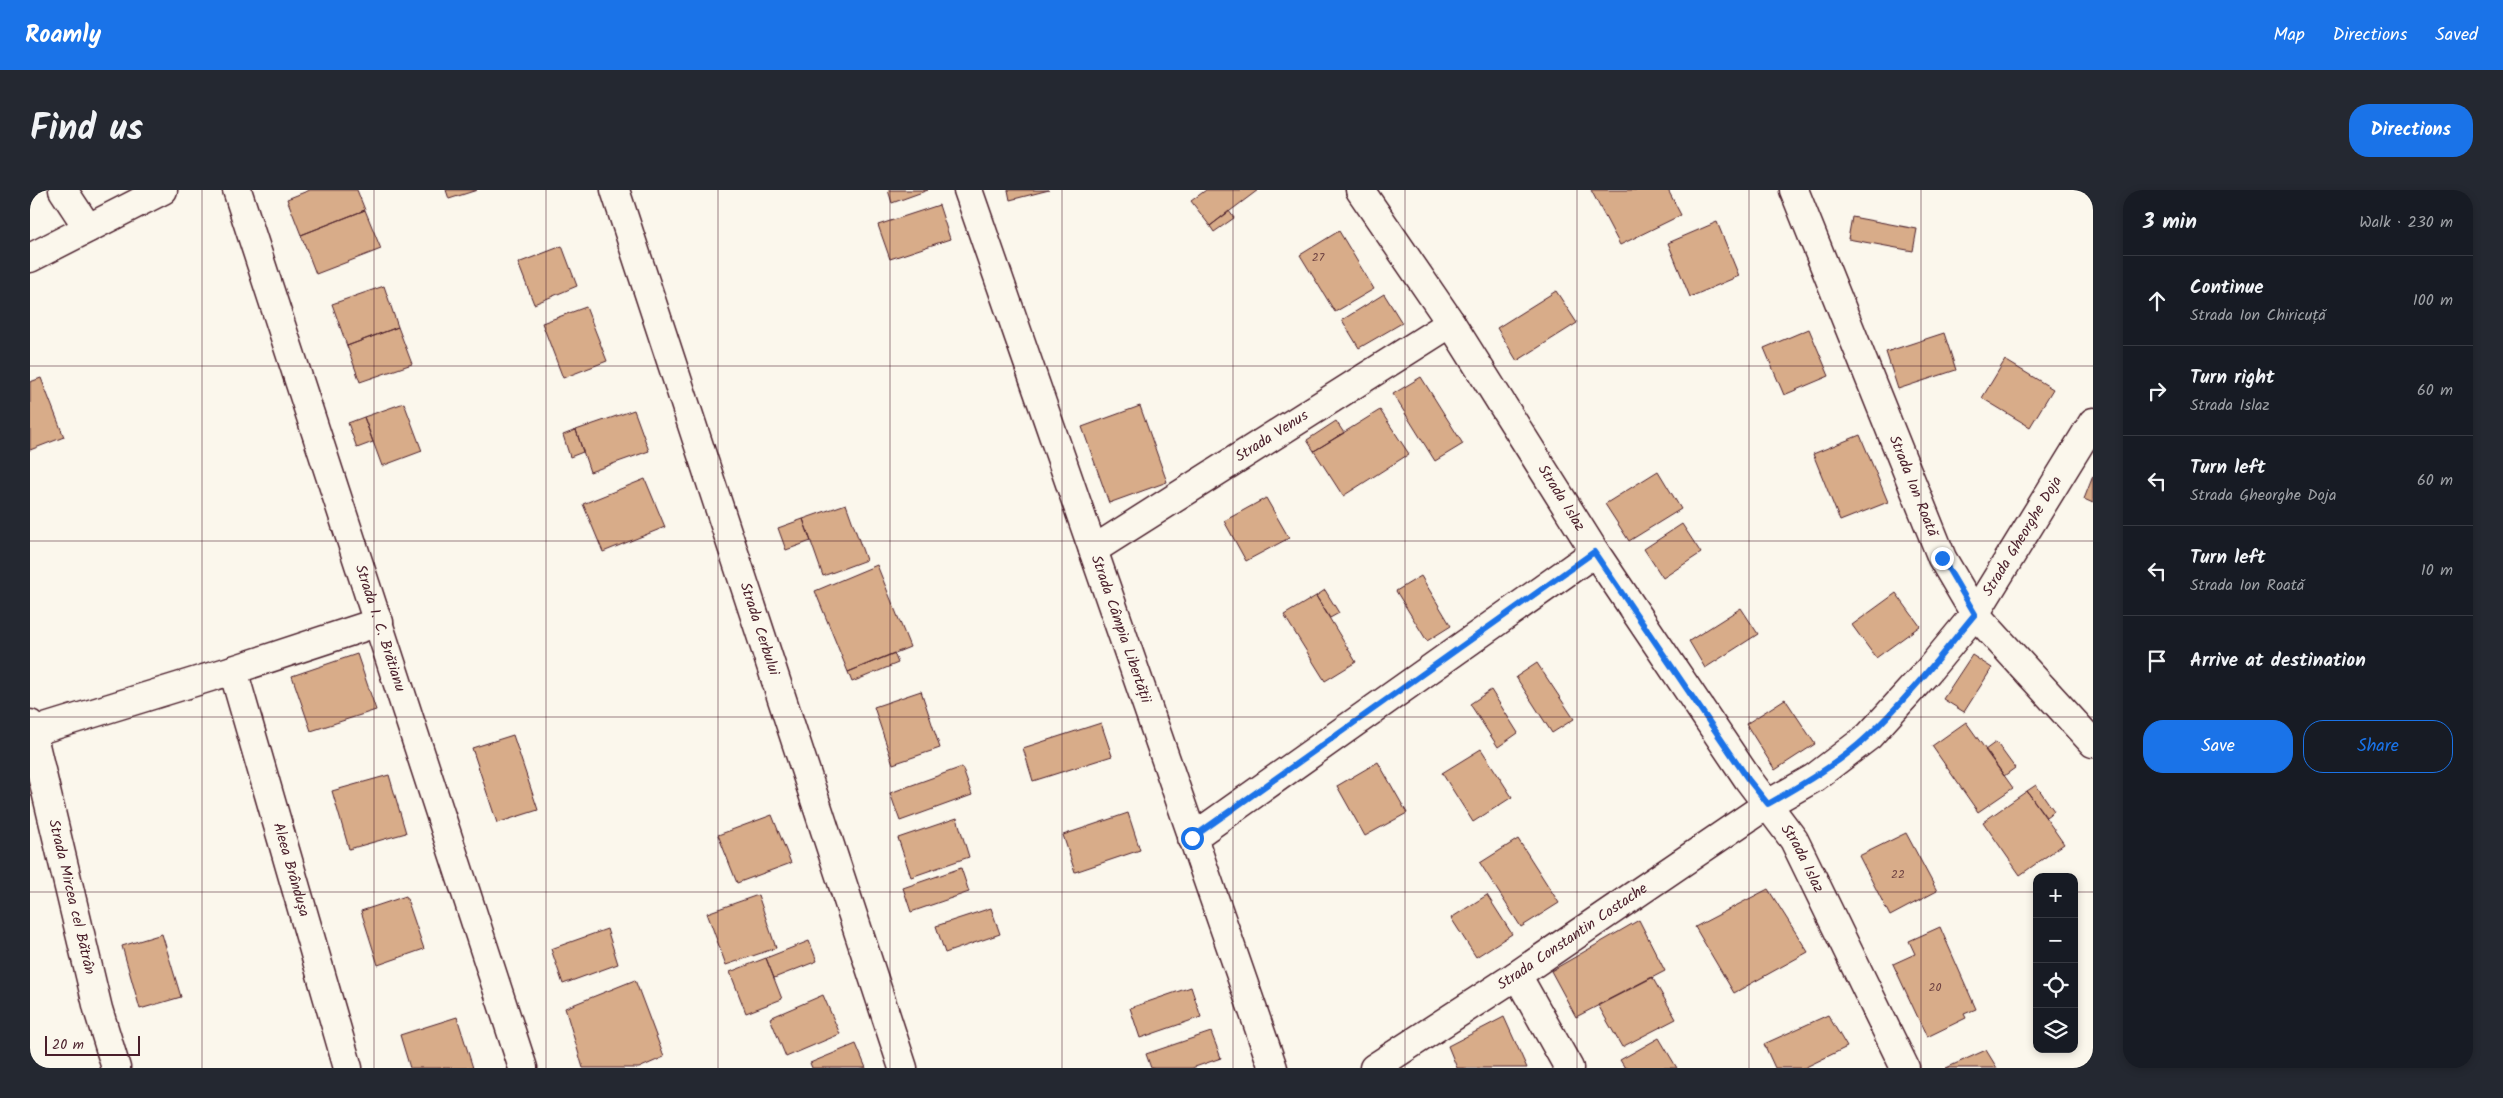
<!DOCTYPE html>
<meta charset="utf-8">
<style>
:root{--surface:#171b24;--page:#242831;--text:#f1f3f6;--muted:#9ea1a6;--line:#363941;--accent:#1a73e8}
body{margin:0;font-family:Kalam,sans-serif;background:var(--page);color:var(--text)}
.controls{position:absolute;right:15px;bottom:15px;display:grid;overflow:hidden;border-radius:10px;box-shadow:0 2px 8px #0003}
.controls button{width:45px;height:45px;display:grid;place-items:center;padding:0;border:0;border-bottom:1px solid var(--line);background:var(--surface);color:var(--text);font:25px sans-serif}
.scale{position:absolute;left:15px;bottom:12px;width:95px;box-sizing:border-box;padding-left:5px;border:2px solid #4a1f2b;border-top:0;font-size:14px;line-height:18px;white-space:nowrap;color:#4a1f2b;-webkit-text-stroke:4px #fbf7ec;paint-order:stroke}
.stop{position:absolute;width:15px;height:15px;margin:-11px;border:4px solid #1a73e8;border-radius:50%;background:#fff}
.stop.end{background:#1a73e8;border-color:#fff;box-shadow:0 1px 5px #0008}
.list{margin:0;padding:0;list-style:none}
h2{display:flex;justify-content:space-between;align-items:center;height:65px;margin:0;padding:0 20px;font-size:21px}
h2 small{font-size:16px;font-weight:400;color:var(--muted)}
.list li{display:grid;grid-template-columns:32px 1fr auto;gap:15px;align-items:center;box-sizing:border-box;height:90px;padding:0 20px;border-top:1px solid var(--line)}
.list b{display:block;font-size:19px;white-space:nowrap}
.list p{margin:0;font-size:16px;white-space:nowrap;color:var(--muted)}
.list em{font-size:16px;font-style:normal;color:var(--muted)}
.actions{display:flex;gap:10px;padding:15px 20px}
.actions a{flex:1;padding:11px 0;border:1px solid var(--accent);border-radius:20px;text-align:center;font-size:18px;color:var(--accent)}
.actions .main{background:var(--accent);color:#fff}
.icon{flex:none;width:28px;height:28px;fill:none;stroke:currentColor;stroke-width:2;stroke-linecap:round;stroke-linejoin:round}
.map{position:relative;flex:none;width:2063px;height:878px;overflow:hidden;border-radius:20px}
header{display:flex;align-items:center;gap:30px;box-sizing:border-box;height:70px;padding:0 25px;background:var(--accent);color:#fff}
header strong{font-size:24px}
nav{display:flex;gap:28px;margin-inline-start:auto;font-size:18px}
.intro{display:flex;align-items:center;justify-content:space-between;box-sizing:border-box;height:120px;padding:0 30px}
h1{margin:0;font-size:35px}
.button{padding:12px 22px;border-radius:20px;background:var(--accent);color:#fff;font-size:18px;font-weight:700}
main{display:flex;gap:30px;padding:0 30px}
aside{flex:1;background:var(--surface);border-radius:20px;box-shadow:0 2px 8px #0003}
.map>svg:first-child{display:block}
</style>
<header>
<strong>Roamly</strong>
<nav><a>Map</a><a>Directions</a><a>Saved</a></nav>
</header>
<div class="intro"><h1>Find us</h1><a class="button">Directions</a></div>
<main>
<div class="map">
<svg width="2063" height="878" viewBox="0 0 2063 878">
<rect width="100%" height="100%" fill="#fbf7ec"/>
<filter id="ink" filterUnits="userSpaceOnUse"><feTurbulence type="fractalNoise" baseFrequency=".02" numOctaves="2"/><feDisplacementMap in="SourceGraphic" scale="10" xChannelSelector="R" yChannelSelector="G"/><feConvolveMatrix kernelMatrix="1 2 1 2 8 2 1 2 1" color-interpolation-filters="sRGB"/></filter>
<g filter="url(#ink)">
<path fill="#d8ac89" stroke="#4a1f2b" d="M280 0H327L335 20 271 45 257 9Z
M416 0H447L419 9Z
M858 0H898L862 13Z
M978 0H1019L980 10Z
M1176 0H1228L1180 36 1161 11Z
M1561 0H1638L1651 25 1590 55Z
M909 15 920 49 860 69 848 35Z
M335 20 351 59 286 84 271 45Z
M1199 21 1204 28 1184 42 1180 36Z
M1822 27 1887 39 1883 61 1818 49Z
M1687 32 1709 86 1660 107 1638 53Z
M1309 41 1344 99 1305 122 1270 65Z
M532 56 547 96 504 114 488 73Z
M354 96 368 137 317 156 302 114Z
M1526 101 1547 133 1487 171 1467 138Z
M1354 104 1372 133 1329 158 1312 130Z
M556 117 577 171 533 188 512 133Z
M368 137 382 174 330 192 317 156Z
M1779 139 1799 186 1754 205 1734 158Z
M1914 143 1926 180 1868 199 1856 162Z
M1975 170 2023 199 2000 237 1952 208Z
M1391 187 1433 254 1405 271 1363 204Z
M11 188 34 247 0 260V192Z
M374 213 392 261 352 276 334 227Z
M1110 216 1137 292 1079 313 1052 237Z
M604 220 619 261 560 282 546 240Z
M1350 220 1379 264 1313 306 1284 261Z
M334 227 343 252 327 258 318 233Z
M1306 231 1314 243 1284 261 1277 250Z
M546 240 553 262 540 267 533 245Z
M1830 245 1858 312 1810 331 1783 264Z
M1628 281 1651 319 1599 351 1575 314Z
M2063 286V313L2054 309Z
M615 289 635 337 573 362 553 314Z
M1236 308 1259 348 1216 371 1194 331Z
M816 314 836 370 793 386 773 329Z
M773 329 781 351 756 360 748 338Z
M1652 334 1671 363 1633 388 1614 359Z
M847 375 880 457 818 482 785 401Z
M1391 386 1421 436 1397 451 1366 401Z
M1295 400 1309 423 1300 428 1286 406Z
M1866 403 1890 436 1846 468 1822 435Z
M1286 406 1326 472 1295 491 1254 425Z
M1711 418 1728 444 1675 478 1659 451Z
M864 463 868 473 822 492 818 482Z
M327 464 346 520 281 541 262 486Z
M1942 465 1962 478 1934 522 1913 509Z
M1507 473 1544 529 1522 543 1486 487Z
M1461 500 1488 543 1468 557 1440 514Z
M891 501 910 558 863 574 844 517Z
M1755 509 1785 554 1745 580 1716 534Z
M1936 532 1983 598 1948 622 1902 556Z
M1071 533 1082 566 1003 591 993 558Z
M483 545 508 620 467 633 442 558Z
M1966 552 1985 578 1974 586 1955 560Z
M1451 559 1482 607 1443 632 1412 583Z
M1348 572 1377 623 1335 646 1307 596Z
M932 577 942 605 870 631 860 603Z
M359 585 376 643 319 659 302 601Z
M2006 595 2024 621 2016 627 1997 601Z
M1997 601 2034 654 1990 685 1953 632Z
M1098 623 1110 660 1045 682 1033 645Z
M742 625 761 673 707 693 688 645Z
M927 628 939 667 881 687 868 648Z
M1876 643 1907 701 1860 726 1829 666Z
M1488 649 1529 713 1491 737 1450 673Z
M931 678 939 702 881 722 873 698Z
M1738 699 1778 762 1704 803 1665 737Z
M728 705 746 758 696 775 677 723Z
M1457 705 1482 744 1446 767 1421 728Z
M376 706 394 759 348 775 331 721Z
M961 718 970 744 915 763 906 736Z
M1609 730 1635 781 1546 827 1521 781Z
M1910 737 1946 819 1934 824 1936 828 1897 847 1863 774 1885 764 1879 751Z
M577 739 588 774 533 794 521 759Z
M132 744 151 807 110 819 92 756Z
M779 751 787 771 744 788 736 768Z
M736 768 752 809 716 823 700 782Z
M1622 787 1646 829 1592 857 1568 815Z
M605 790 634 867 609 878H553L535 818Z
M1161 797 1171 827 1110 848 1100 818Z
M793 805 810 844 756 867 740 828Z
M1798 825 1817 857 1774 878H1745L1734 854Z
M427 827 443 878H380L370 845Z
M1474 827 1497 878H1427L1418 856Z
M1181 842 1191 868 1162 878H1121L1116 864Z
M1629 848 1647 878H1595L1590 870Z
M826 854 836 878H782L780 873Z
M1956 860 1967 878H1916Z"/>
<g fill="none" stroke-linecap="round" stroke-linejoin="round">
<g stroke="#4a1f2b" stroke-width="31">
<g id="minor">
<path d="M33 0 58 38"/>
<path id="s1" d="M207 0 493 878"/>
<path id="s2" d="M938 0 1243 878"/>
<path id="s3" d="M1330 0 1421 133 1565 362 1718 589 1764 650 1875 878"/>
<path id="s4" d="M1764 0 1912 368 1945 424 2063 553"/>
<path d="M0 68 133 0"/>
<path id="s5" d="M1063 360 1421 133"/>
<path id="s6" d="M203 480 318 878"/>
<path id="s7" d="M0 534 68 819 86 878"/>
<path d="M2 542 203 480 349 432"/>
<path d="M1162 648 1565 362"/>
<path d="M1487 785 1539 878"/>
<path id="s8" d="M1344 878 1487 785 1738 614 1784 588 1839 546 1898 481 1945 424 2063 232"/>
</g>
</g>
<g stroke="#4a1f2b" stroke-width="31">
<g id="tertiary">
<path id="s9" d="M585 0 873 878"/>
</g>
</g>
<use href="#minor" stroke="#fbf7ec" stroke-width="28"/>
<use href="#tertiary" stroke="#fbf7ec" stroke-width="28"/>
</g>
</g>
<g fill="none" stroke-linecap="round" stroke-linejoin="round" filter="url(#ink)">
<path stroke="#1a73e8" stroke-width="6" d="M1162 648 1564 362 1718 589 1738 614C1773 594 1810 573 1839 545 1878 508 1911 465 1945 424L1912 368"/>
</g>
<path fill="none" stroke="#4a1f2b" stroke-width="1" stroke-opacity="0.55" d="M172 0V878M344 0V878M516 0V878M688 0V878M860 0V878M1032 0V878M1203 0V878M1375 0V878M1547 0V878M1719 0V878M1891 0V878M0 176H2063M0 351H2063M0 527H2063M0 702H2007M2044 702H2063"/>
<g text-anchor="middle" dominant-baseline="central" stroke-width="4.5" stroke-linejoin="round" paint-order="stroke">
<g font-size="12" fill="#6e4242">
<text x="1288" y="67">27</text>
<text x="1868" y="684">22</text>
<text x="1905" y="797">20</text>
</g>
<g font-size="15" fill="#4a1f2b" stroke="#fbf7ec">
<text stroke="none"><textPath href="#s5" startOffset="212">Strada Venus</textPath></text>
<text stroke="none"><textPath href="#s4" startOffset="319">Strada Ion Roată</textPath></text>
<text stroke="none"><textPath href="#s3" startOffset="368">Strada Islaz</textPath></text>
<text stroke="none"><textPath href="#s8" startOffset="849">Strada Gheorghe Doja</textPath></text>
<text stroke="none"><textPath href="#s1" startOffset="461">Strada I. C. Brătianu</textPath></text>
<text stroke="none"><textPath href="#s9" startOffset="462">Strada Cerbului</textPath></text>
<text stroke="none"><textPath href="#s2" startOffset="465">Strada Câmpia Libertății</textPath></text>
<text stroke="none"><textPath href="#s3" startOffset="802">Strada Islaz</textPath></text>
<text stroke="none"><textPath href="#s6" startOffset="208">Aleea Brândușa</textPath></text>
<text stroke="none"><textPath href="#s7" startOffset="178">Strada Mircea cel Bătrân</textPath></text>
<text stroke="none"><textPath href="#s8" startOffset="238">Strada Constantin Costache</textPath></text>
</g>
</g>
</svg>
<div class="controls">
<button>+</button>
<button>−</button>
<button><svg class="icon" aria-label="locate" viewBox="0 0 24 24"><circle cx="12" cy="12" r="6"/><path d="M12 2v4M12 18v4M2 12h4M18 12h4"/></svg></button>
<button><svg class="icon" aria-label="layers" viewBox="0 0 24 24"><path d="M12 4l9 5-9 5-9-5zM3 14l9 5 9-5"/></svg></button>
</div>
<div class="scale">20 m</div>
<div class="stop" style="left:1162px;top:648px"></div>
<div class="stop end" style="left:1912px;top:368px"></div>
</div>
<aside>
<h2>3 min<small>Walk · 230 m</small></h2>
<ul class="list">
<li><svg class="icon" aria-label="ahead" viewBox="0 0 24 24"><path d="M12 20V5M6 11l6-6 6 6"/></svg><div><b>Continue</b><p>Strada Ion Chiricuță</p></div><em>100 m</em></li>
<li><svg class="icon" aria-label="right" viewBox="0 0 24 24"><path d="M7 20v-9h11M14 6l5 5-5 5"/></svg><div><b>Turn right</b><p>Strada Islaz</p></div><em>60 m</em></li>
<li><svg class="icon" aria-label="left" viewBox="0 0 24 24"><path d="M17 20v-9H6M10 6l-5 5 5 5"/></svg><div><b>Turn left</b><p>Strada Gheorghe Doja</p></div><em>60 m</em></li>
<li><svg class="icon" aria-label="left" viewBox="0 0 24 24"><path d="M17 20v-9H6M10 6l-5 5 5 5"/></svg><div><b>Turn left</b><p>Strada Ion Roată</p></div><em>10 m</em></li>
<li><svg class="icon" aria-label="arrive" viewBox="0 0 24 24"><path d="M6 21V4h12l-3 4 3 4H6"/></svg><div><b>Arrive at destination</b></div></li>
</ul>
<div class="actions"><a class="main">Save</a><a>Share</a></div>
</aside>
</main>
